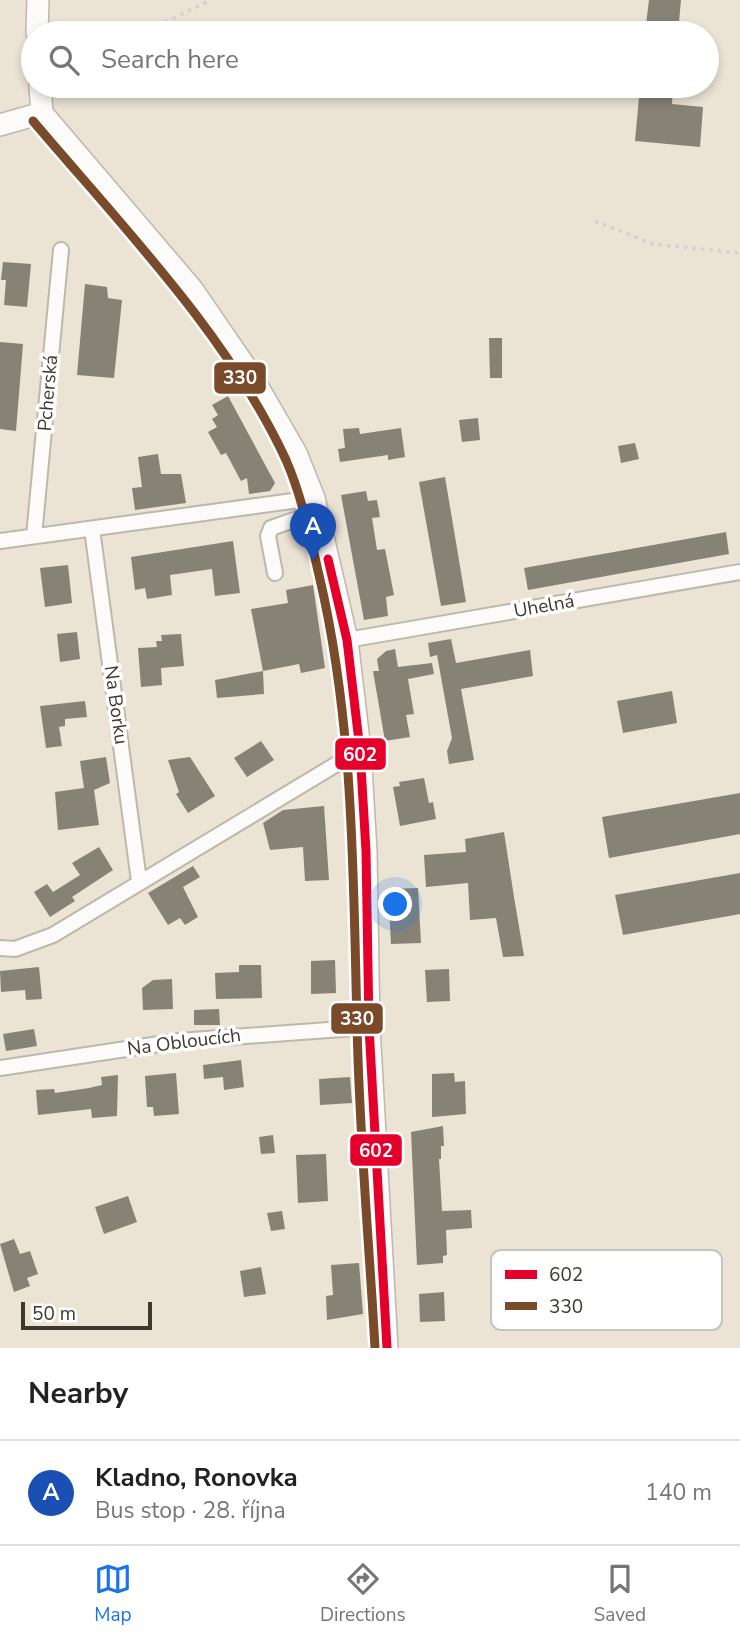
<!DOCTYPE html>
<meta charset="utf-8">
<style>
:root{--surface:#fff;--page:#f6f6f6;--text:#222;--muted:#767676;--line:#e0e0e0;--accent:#1a73e8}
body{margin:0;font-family:"Nunito Sans",sans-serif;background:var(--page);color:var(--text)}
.scale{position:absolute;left:21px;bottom:18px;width:131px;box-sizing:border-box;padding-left:7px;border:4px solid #3e392e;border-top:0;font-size:19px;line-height:24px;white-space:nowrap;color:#3e392e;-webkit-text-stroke:5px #fff;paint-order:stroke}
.you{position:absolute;left:396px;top:905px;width:24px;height:24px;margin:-18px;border:5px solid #fff;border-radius:50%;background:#1a73e8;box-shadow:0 0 0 10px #1a73e833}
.badge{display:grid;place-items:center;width:46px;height:46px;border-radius:50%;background:var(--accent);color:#fff;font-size:23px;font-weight:700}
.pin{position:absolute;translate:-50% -58px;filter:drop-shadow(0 2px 4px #0008)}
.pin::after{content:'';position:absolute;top:37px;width:24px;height:21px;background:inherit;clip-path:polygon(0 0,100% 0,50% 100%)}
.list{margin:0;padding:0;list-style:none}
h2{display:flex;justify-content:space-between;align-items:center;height:91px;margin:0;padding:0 28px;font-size:30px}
h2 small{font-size:23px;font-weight:400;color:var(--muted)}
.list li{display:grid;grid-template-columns:46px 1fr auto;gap:21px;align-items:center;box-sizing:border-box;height:105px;padding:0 28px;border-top:2px solid var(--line)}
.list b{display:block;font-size:26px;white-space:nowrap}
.list p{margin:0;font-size:23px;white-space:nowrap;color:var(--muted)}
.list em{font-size:23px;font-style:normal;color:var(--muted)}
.icon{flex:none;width:38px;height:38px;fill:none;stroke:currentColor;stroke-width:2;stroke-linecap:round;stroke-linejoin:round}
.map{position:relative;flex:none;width:740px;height:1348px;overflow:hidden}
.search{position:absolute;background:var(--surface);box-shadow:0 4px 10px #0003;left:21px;right:21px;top:21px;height:77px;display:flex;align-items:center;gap:18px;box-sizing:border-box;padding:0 24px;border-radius:38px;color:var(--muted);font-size:26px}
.sheet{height:196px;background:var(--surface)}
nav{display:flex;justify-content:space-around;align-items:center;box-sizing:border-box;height:98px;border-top:2px solid var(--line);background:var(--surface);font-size:19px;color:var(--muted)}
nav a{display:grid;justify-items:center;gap:4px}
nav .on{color:var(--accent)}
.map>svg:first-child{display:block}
</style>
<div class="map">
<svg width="740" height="1348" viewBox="0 0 740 1348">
<rect width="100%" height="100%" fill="#ebe4d4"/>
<path fill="#878276" d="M649 0H681L678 33H645Z
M640 86H673L672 104 703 107 700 147 635 141Z
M3 262 31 264 27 307 4 305 6 280H1Z
M85 284 107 287 108 298 122 300 114 378 77 375Z
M489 338H502V378H490Z
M0 342 23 344 16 431 0 429Z
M228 396 275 483 270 491 249 494 247 478 241 481 226 453 221 455 208 432 217 427 212 419 218 415 212 405Z
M478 418 480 440 462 442 459 420Z
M359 428 360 434 401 428 405 457 388 460V455L340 462 338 449 345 448 343 429Z
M635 443 639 459 621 463 618 446Z
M158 454 161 474H181L186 503 135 510 132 488 142 487 138 457Z
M445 477 466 602 441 606 419 482Z
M366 491 368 501 377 500 380 517 372 518 377 550 385 549 394 595 386 597 388 616 364 620 341 495Z
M726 532 729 554 528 590 524 568Z
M233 541 240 593 215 596 212 569 170 575 172 595 147 599 145 588 135 590 131 557Z
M68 565 72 603 45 607 40 568Z
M313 585 325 668 301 673 299 664 263 671 251 609 288 603 286 590Z
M77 632 80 659 60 662 57 634Z
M181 634 184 666 161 668 162 685 141 687 138 648 157 647 156 641H162L161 635Z
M451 639 456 663 530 650 533 676 461 689 474 760 449 764 447 751 452 738 437 655 430 657 428 643Z
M395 649 398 667 432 663 434 674 408 679 414 714 406 715 410 737 385 741 373 671H379L377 659 386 651Z
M263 671 264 694 217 698 215 680Z
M672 691 677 723 623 733 617 701Z
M85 701 87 717 65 719V726L59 727 62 746 46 748 40 706Z
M261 741 274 760 247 777 234 758Z
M106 757 110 783 94 790 99 825 58 830 55 792 84 788 80 761Z
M190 757 215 796 188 813 176 794 179 792 168 760Z
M424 778 429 803 433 802 436 819 400 826 393 787 400 786 399 782Z
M740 793V834L609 858 602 817Z
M324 806 329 880 305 881 303 847 270 850 263 823 283 810Z
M504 832 514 897 524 956 503 957 496 918 470 920 468 883 426 887 424 855 466 852 465 839Z
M99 847 113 870 72 897 75 901 50 917 34 892 47 884 53 892 80 875 72 863Z
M193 866 200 877 183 887 198 917 185 925 180 918 168 925 148 893Z
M740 873V914L623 935 615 895Z
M418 888 421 943 391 944 388 889Z
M335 960 336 993 311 994V961Z
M239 965H261L262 998 216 999 215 973 239 972Z
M39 967 42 999 26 1000 25 990 1 992 0 971Z
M449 969 450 1001 427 1002 425 970Z
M172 979 173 1009 143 1010 142 988 153 980Z
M219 1009 220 1025H194V1010Z
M34 1029 37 1046 6 1051 3 1034Z
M241 1060 244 1087 224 1090 223 1077 204 1079 203 1065Z
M176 1073 179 1114 154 1116 153 1107H147L145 1076Z
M454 1073 455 1082 465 1081 466 1114 432 1117V1074Z
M118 1075 117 1116 92 1118 91 1109 38 1115 36 1090 54 1089 55 1093 89 1088 102 1085 101 1077Z
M350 1077 352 1103 320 1105 319 1079Z
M443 1126 444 1146H441V1159H439L442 1211 471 1210 472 1228 446 1230 447 1255 443 1256V1263L417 1265 411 1132Z
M273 1135 275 1153 261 1154 259 1137Z
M326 1154 328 1201 298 1203 296 1155Z
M128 1196 137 1222 104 1234 95 1207Z
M282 1211 285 1229 271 1231 267 1213Z
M14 1239 20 1254 30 1251 38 1274 27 1278 30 1286 14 1292 0 1244Z
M359 1263 363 1314 327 1320 326 1296 333 1295 331 1265Z
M261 1267 266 1294 244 1297 240 1271Z
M444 1292 445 1321 420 1322 419 1294Z"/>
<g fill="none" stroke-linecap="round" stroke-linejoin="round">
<g stroke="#beb8ac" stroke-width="18">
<path id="street" d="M92 529 139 881
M34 536 61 250
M0 541 314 498
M275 573 268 536 271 528 317 512
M347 640 740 572
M0 948 15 949 53 935 360 750
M0 1068 179 1041 369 1027"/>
</g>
<g stroke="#beb8ac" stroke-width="24">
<path id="secondary" d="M37 33 38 0
M40 86 42 113 192 289 251 375 296 453 314 498 347 640 360 750 366 851 369 1027 387 1348
M0 125 42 113"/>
</g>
<path stroke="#d4d2ce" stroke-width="3.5" stroke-dasharray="3.5 5" stroke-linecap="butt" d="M142 33 211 0
M595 221 653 244 740 253"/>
<use href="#street" stroke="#fcfbf9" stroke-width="14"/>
<use href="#secondary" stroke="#fcfbf9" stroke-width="21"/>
<g stroke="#fff" stroke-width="14">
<path id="bus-1" d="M328 559 347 640 360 750 366 851 369 1027 387 1348"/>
</g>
<g stroke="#fff" stroke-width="14">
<path id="bus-2" d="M33 121C121 225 229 336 286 460 302 497 310 536 319 575 354 723 353 872 357 1023 359 1132 369 1240 375 1348"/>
</g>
<use href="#bus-1" stroke="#e4002b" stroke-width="9"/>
<use href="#bus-2" stroke="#7a4b2a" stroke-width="9"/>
</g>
<g text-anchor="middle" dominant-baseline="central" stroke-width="7" stroke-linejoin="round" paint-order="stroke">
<g font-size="19" fill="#3e392e" stroke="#fff">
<text transform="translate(48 393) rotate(-85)">Pcherská</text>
<text transform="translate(544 606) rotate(-10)">Uhelná</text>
<text transform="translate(116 705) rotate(82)">Na Borku</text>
<text transform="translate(184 1042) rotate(-7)">Na Obloucích</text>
</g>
</g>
<rect x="491" y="1250" width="231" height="80" rx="10" fill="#fff" stroke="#c5c4c0" stroke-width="2"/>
<rect x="505" y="1270" width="32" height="9" fill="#e4002b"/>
<rect x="505" y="1302" width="32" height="8" fill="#7a4b2a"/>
<g font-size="19" fill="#3e392e">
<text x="549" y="1281">602</text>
<text x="549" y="1313">330</text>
</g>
<g stroke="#fff" stroke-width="2.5">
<rect x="213" y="361" width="54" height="34" rx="7" fill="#7a4b2a"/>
<rect x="334" y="737" width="53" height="34" rx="7" fill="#e4002b"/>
<rect x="330" y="1002" width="54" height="33" rx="7" fill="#7a4b2a"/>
<rect x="349" y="1133" width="54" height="34" rx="7" fill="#e4002b"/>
</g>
<g font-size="19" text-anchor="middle" font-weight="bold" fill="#fff">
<text x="240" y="384">330</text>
<text x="360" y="761">602</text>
<text x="357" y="1025">330</text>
<text x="376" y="1157">602</text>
</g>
</svg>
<div class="scale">50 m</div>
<div class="you"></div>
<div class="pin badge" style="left:313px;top:561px;background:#1a4fb4">A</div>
<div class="search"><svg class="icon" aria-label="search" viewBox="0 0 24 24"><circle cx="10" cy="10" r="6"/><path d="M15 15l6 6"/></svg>Search here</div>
</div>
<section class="sheet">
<h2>Nearby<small></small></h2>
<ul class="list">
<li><span class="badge" style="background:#1a4fb4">A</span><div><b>Kladno, Ronovka</b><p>Bus stop · 28. října</p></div><em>140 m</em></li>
</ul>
</section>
<nav>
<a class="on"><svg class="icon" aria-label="map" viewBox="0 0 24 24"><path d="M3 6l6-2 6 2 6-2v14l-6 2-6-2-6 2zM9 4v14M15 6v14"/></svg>Map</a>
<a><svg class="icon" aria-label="directions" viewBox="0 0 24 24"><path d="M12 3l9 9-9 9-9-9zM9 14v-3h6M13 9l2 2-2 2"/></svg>Directions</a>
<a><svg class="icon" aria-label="saved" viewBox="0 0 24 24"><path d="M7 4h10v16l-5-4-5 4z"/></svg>Saved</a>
</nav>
